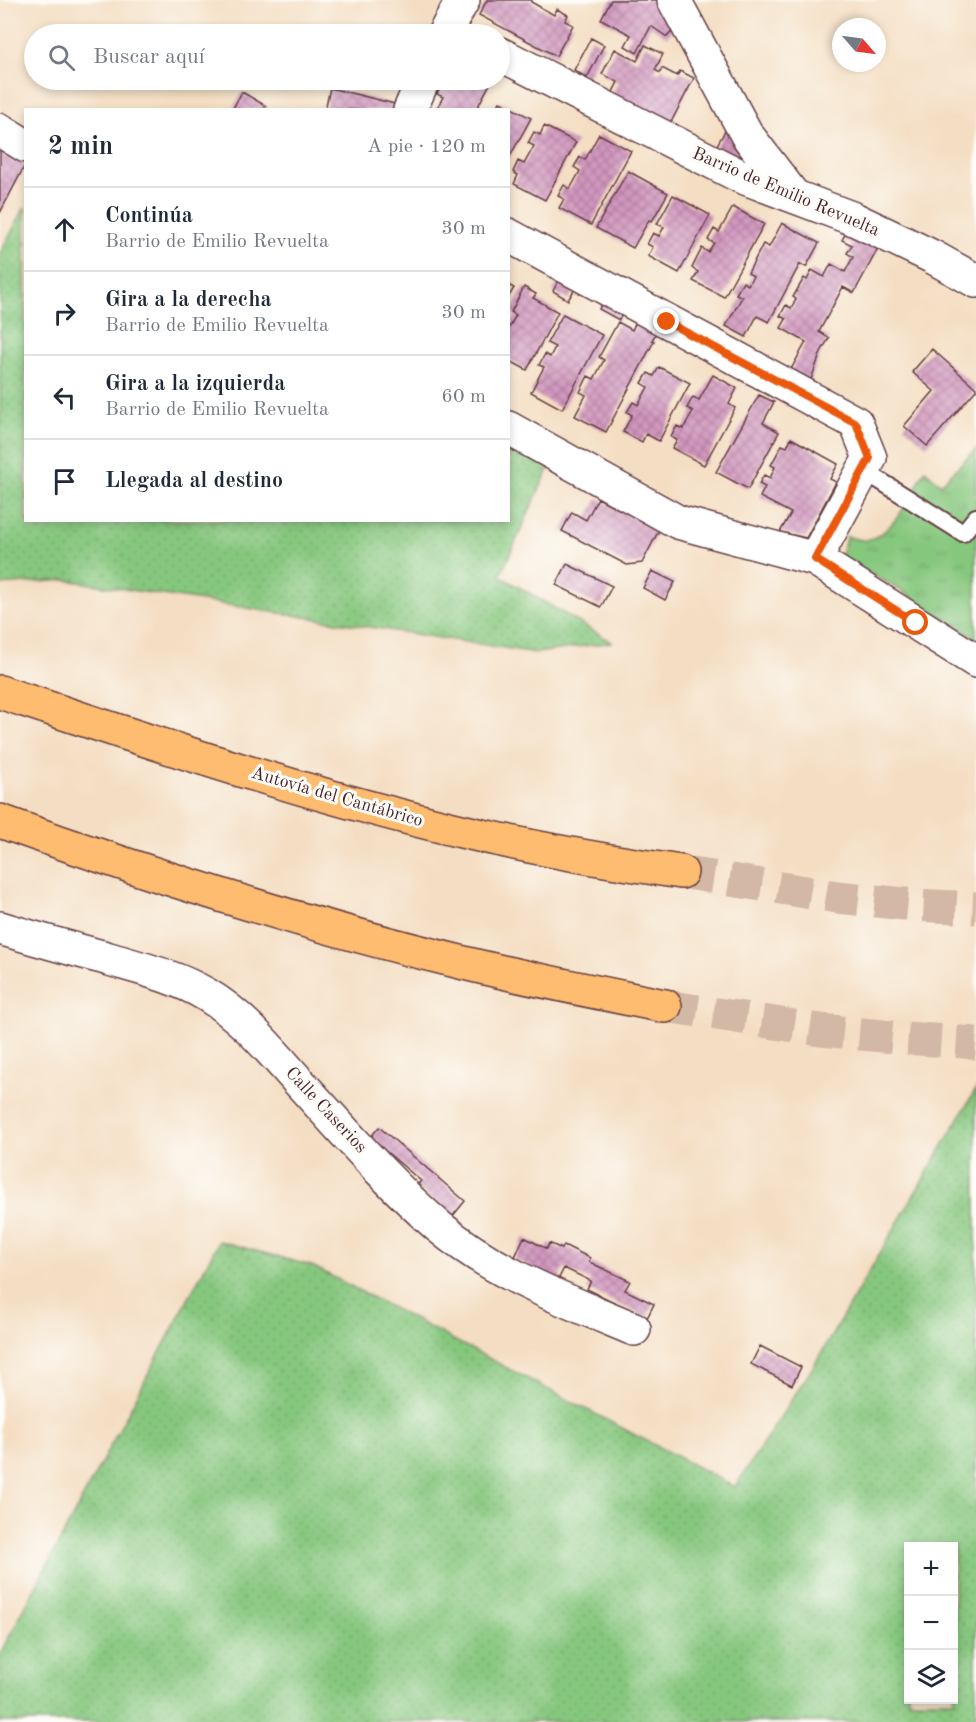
<!DOCTYPE html>
<html lang="es">
<meta charset="utf-8">
<style>
:root{--surface:#fff;--page:#f2f2f3;--text:#1f2937;--muted:#747a83;--line:#e0e1e3}
body{margin:0;font-family:"Old Standard TT",serif;background:var(--page);color:var(--text)}
.controls{position:absolute;right:18px;bottom:18px;display:grid;overflow:hidden;border-radius:0px;box-shadow:0 3px 9px #0003}
.controls button{width:54px;height:54px;display:grid;place-items:center;padding:0;border:0;border-bottom:2px solid var(--line);background:var(--surface);color:var(--text);font:30px sans-serif}
.compass{position:absolute;left:832px;top:18px;width:54px;height:54px;border-radius:50%;background:var(--surface);box-shadow:0 3px 9px #0003;rotate:118deg}
.stop{position:absolute;width:18px;height:18px;margin:-14px;border:4px solid #ea580c;border-radius:50%;background:#fff}
.stop.end{background:#ea580c;border-color:#fff;box-shadow:0 2px 6px #0008}
.list{margin:0;padding:0;list-style:none}
h2{display:flex;justify-content:space-between;align-items:center;height:78px;margin:0;padding:0 24px;font-size:26px}
h2 small{font-size:20px;font-weight:400;color:var(--muted)}
.list li{display:grid;grid-template-columns:39px 1fr auto;gap:18px;align-items:center;box-sizing:border-box;height:84px;padding:0 24px;border-top:2px solid var(--line)}
.list b{display:block;font-size:22px;white-space:nowrap}
.list p{margin:0;font-size:20px;white-space:nowrap;color:var(--muted)}
.list em{font-size:20px;font-style:normal;color:var(--muted)}
.icon{flex:none;width:33px;height:33px;fill:none;stroke:currentColor;stroke-width:2;stroke-linecap:round;stroke-linejoin:round}
.map{position:relative;flex:none;width:976px;height:1722px;overflow:hidden}
.search{position:absolute;background:var(--surface);box-shadow:0 3px 9px #0003;left:24px;top:24px;width:486px;height:66px;display:flex;align-items:center;gap:15px;box-sizing:border-box;padding:0 21px;border-radius:33px;color:var(--muted);font-size:22px}
.panel{position:absolute;background:var(--surface);box-shadow:0 3px 9px #0003;left:24px;top:108px;width:486px;height:414px;border-radius:0px}
.map>svg:first-child{display:block}
</style>
<div class="map">
<svg width="976" height="1722" viewBox="0 0 976 1722">
<defs>
<pattern id="grass-dots" width="8" height="8" patternUnits="userSpaceOnUse" patternTransform="scale(1.5)"><rect width="8" height="8" fill="#86c77e"/><path d="M2 2h.1M6 6h.1" fill="none" stroke="#75aa6d" stroke-width="1.8" stroke-linecap="round"/></pattern>
<pattern id="park-tufts" width="24" height="20" patternUnits="userSpaceOnUse" patternTransform="scale(1.5)"><rect width="24" height="20" fill="#86c77e"/><path d="M3 7l-1-3M5 7V3M7 7l1-3M15 17l-1-3M17 17v-4M19 17l1-3" fill="none" stroke="#75aa6d"/></pattern>
<pattern id="building-cross-hatch" width="8" height="8" patternUnits="userSpaceOnUse" patternTransform="scale(1.5)"><rect width="8" height="8" fill="#d297bf"/><path d="M0 0l8 8M0 8l8-8" fill="none" stroke="#ac7b9b"/></pattern>
</defs>
<rect width="100%" height="100%" fill="#fdfcf7"/>
<filter id="ink" filterUnits="userSpaceOnUse"><feTurbulence type="fractalNoise" baseFrequency=".0167" numOctaves="2"/><feDisplacementMap in="SourceGraphic" scale="12" xChannelSelector="R" yChannelSelector="G"/><feConvolveMatrix kernelMatrix="1 2 1 2 8 2 1 2 1" color-interpolation-filters="sRGB"/></filter>
<filter id="wash" filterUnits="userSpaceOnUse"><feTurbulence type="fractalNoise" baseFrequency=".008" numOctaves="4" result="noise"/><feDisplacementMap in="SourceGraphic" scale="24" xChannelSelector="R" yChannelSelector="G"/><feGaussianBlur stdDeviation="1.35" result="paint"/><feColorMatrix in="noise" values="0 0 0 0 0 0 0 0 0 0 0 0 0 0 0 0 0 1.4 0 .05"/><feComposite in="paint" operator="in"/></filter>
<g filter="url(#wash)">
<rect width="100%" height="100%" fill="#f4dec3"/>
<path fill="url(#grass-dots)" stroke="#687354" stroke-width="1.5" fill-rule="evenodd" d="M25 207 26 520H508L509 445 549 468 500 576 612 642 537 653 66 580 0 585V253Z
M976 1089V1722H0V1654L219 1241 312 1266 735 1487 815 1364ZM908 1546H954V1700H908Z"/>
<path fill="url(#park-tufts)" stroke="#687354" stroke-width="1.5" d="M976 449V639L902 591 840 557 847 536C853 538 860 541 866 540 894 535 912 494 925 470L941 484Z"/>
<g id="blocks">
<path fill="url(#building-cross-hatch)" d="M487 0H532L531 2 554 15 557 9 568 15 565 21 573 25 556 56 479 15Z
M611 0H666L678 25 667 37 651 26 637 53 625 46 631 35 601 19Z
M591 38 604 45 587 78 574 70Z
M645 45 663 54 655 70 660 73 662 68 677 76 680 71 694 78 670 124 612 94 618 82 602 74 615 49 637 61Z
M452 80H492L476 110H436L443 97 437 94 443 83 449 86Z
M330 88 367 97 395 104 392 110H325Z
M242 92 266 106 264 110H232Z
M500 102 531 118 508 160V110H495Z
M544 126 576 142 545 200 514 184 518 175 513 172 518 161 524 164 534 146 528 143 534 132 540 135Z
M728 126 747 147 737 164 713 152Z
M599 134 631 151 591 225 559 208 564 199 558 196 564 185 570 189 580 171 574 167 580 157 585 160Z
M0 150 26 163 0 213Z
M628 171 668 193 652 221 649 220 633 248 596 228Z
M673 195 710 215 679 273 648 256 653 247 647 244 653 233 659 236 664 227 657 224Z
M733 207 764 224 724 297 693 281 698 272 692 268 702 248 708 252 714 243 708 240 714 229 719 232Z
M782 223 819 243 806 267 800 264 769 322 757 316 746 337 726 326 742 297 736 294 743 282 748 285 753 276 748 273 763 244 769 247Z
M849 227 882 241 854 293 843 287 819 332 829 338 821 352 809 385 789 373 806 342 781 328 786 319 780 316 786 305 791 308 796 299 793 297 804 278 807 280 812 270 824 277 831 264 845 272 853 257 847 253 852 245 842 240Z
M559 280 575 289 568 300 553 291Z
M508 285 514 288 508 298Z
M524 287 536 294 533 298 558 312 527 370 508 360V329L516 315 511 312Z
M606 296 626 306 619 320 599 309Z
M563 314 602 335 562 409 531 392 544 367 539 365 545 354 550 357 555 347 547 343Z
M638 318 659 328 652 340 654 341 606 432 575 416 586 395 580 392 588 376 594 379 604 360 599 357 618 322 632 330Z
M932 349 976 388V390L927 446 904 426 934 391 912 372Z
M659 367 690 383 659 441 646 434 642 442 623 432 632 415 627 412 633 402 638 405 648 387 642 383 648 373 654 376Z
M713 375 737 388 729 404 735 408 704 465 672 448 677 440 671 437 677 426 683 429 693 411 687 408 693 397 699 400Z
M759 395 774 402 763 423 779 432 748 489 716 472Z
M791 438 838 464 830 479 836 482 806 538 780 532 791 513 760 497 765 487 759 484 764 475 770 478 775 467 771 465 782 445 787 447Z
M598 498 659 530 642 563 627 565 562 531 572 512 586 520Z
M567 564 612 586 601 607 556 585Z
M652 571 675 582 665 600 643 588Z
M379 1127 465 1201 452 1217 416 1186 421 1181 370 1138Z
M524 1237 547 1249 549 1243 562 1249 564 1245 590 1258 589 1262 630 1281 625 1290 654 1304 647 1318 587 1289 591 1281 564 1268 558 1280 514 1259Z
M760 1346 801 1367 792 1385 751 1364Z"/>
</g>
</g>
<g filter="url(#ink)">
<use href="#blocks" fill-opacity="0" stroke="#643c42" stroke-width="1.5"/>
<g fill="none" stroke-linecap="round" stroke-linejoin="round">
<path stroke="#d2b8a5" stroke-width="33" stroke-dasharray="33 16" stroke-linecap="butt" d="M681 872 837 897 915 905 976 908
M665 1006 820 1030 904 1038 976 1043"/>
<g stroke="#643c42" stroke-width="20">
<path id="lane" d="M863 470 963 533 976 517"/>
</g>
<g stroke="#643c42" stroke-width="36">
<path id="street" d="M674 0 747 135 793 195
M444 34 463 0
M500 54 740 176 854 219 931 256 976 281
M410 110 423 80
M0 130 26 146
M508 235 856 423 870 458 815 559
M508 428 678 522 815 559 976 661
M0 928C36 939 73 949 109 959 143 969 177 977 207 995 244 1017 271 1051 299 1082 344 1131 388 1183 438 1226 495 1274 567 1301 634 1329"/>
</g>
<g stroke="#643c42" stroke-width="36">
<path id="highway" d="M0 692C151 742 302 793 457 830 531 848 606 861 681 872
M0 821C151 875 304 924 460 962 528 979 596 992 665 1006"/>
</g>
<use href="#lane" stroke="#fff" stroke-width="16"/>
<use href="#street" stroke="#fff" stroke-width="33"/>
<use href="#highway" stroke="#fdbc6f" stroke-width="33"/>
</g>
</g>
<g fill="none" stroke-linecap="round" stroke-linejoin="round" filter="url(#ink)">
<path stroke="#ea580c" stroke-width="8" d="M667 322 856 423 870 458 815 559 916 623"/>
</g>
<g text-anchor="middle" dominant-baseline="central" stroke-width="6" stroke-linejoin="round" paint-order="stroke">
<g font-size="18" fill="#4a1f2b" stroke="#fdfcf7">
<text transform="translate(786 192) rotate(23)">Barrio de Emilio Revuelta</text>
<text transform="translate(337 797) rotate(16)">Autovía del Cantábrico</text>
<text transform="translate(326 1110) rotate(47)">Calle Caserios</text>
</g>
</g>
</svg>
<div class="controls">
<button>+</button>
<button>−</button>
<button><svg class="icon" aria-label="layers" viewBox="0 0 24 24"><path d="M12 4l9 5-9 5-9-5zM3 14l9 5 9-5"/></svg></button>
</div>
<svg class="compass" viewBox="-18 -18 36 36"><path d="M0-13l5 13h-10z" fill="#e53935"/><path d="M0 13l5-13h-10z" fill="#747a83"/></svg>
<div class="stop" style="left:916px;top:623px"></div>
<div class="stop end" style="left:667px;top:322px"></div>
<div class="search"><svg class="icon" aria-label="search" viewBox="0 0 24 24"><circle cx="10" cy="10" r="6"/><path d="M15 15l6 6"/></svg>Buscar aquí</div>
<section class="panel">
<h2>2 min<small>A pie · 120 m</small></h2>
<ul class="list">
<li><svg class="icon" aria-label="ahead" viewBox="0 0 24 24"><path d="M12 20V5M6 11l6-6 6 6"/></svg><div><b>Continúa</b><p>Barrio de Emilio Revuelta</p></div><em>30 m</em></li>
<li><svg class="icon" aria-label="right" viewBox="0 0 24 24"><path d="M7 20v-9h11M14 6l5 5-5 5"/></svg><div><b>Gira a la derecha</b><p>Barrio de Emilio Revuelta</p></div><em>30 m</em></li>
<li><svg class="icon" aria-label="left" viewBox="0 0 24 24"><path d="M17 20v-9H6M10 6l-5 5 5 5"/></svg><div><b>Gira a la izquierda</b><p>Barrio de Emilio Revuelta</p></div><em>60 m</em></li>
<li><svg class="icon" aria-label="arrive" viewBox="0 0 24 24"><path d="M6 21V4h12l-3 4 3 4H6"/></svg><div><b>Llegada al destino</b></div></li>
</ul>
</section>
</div>
